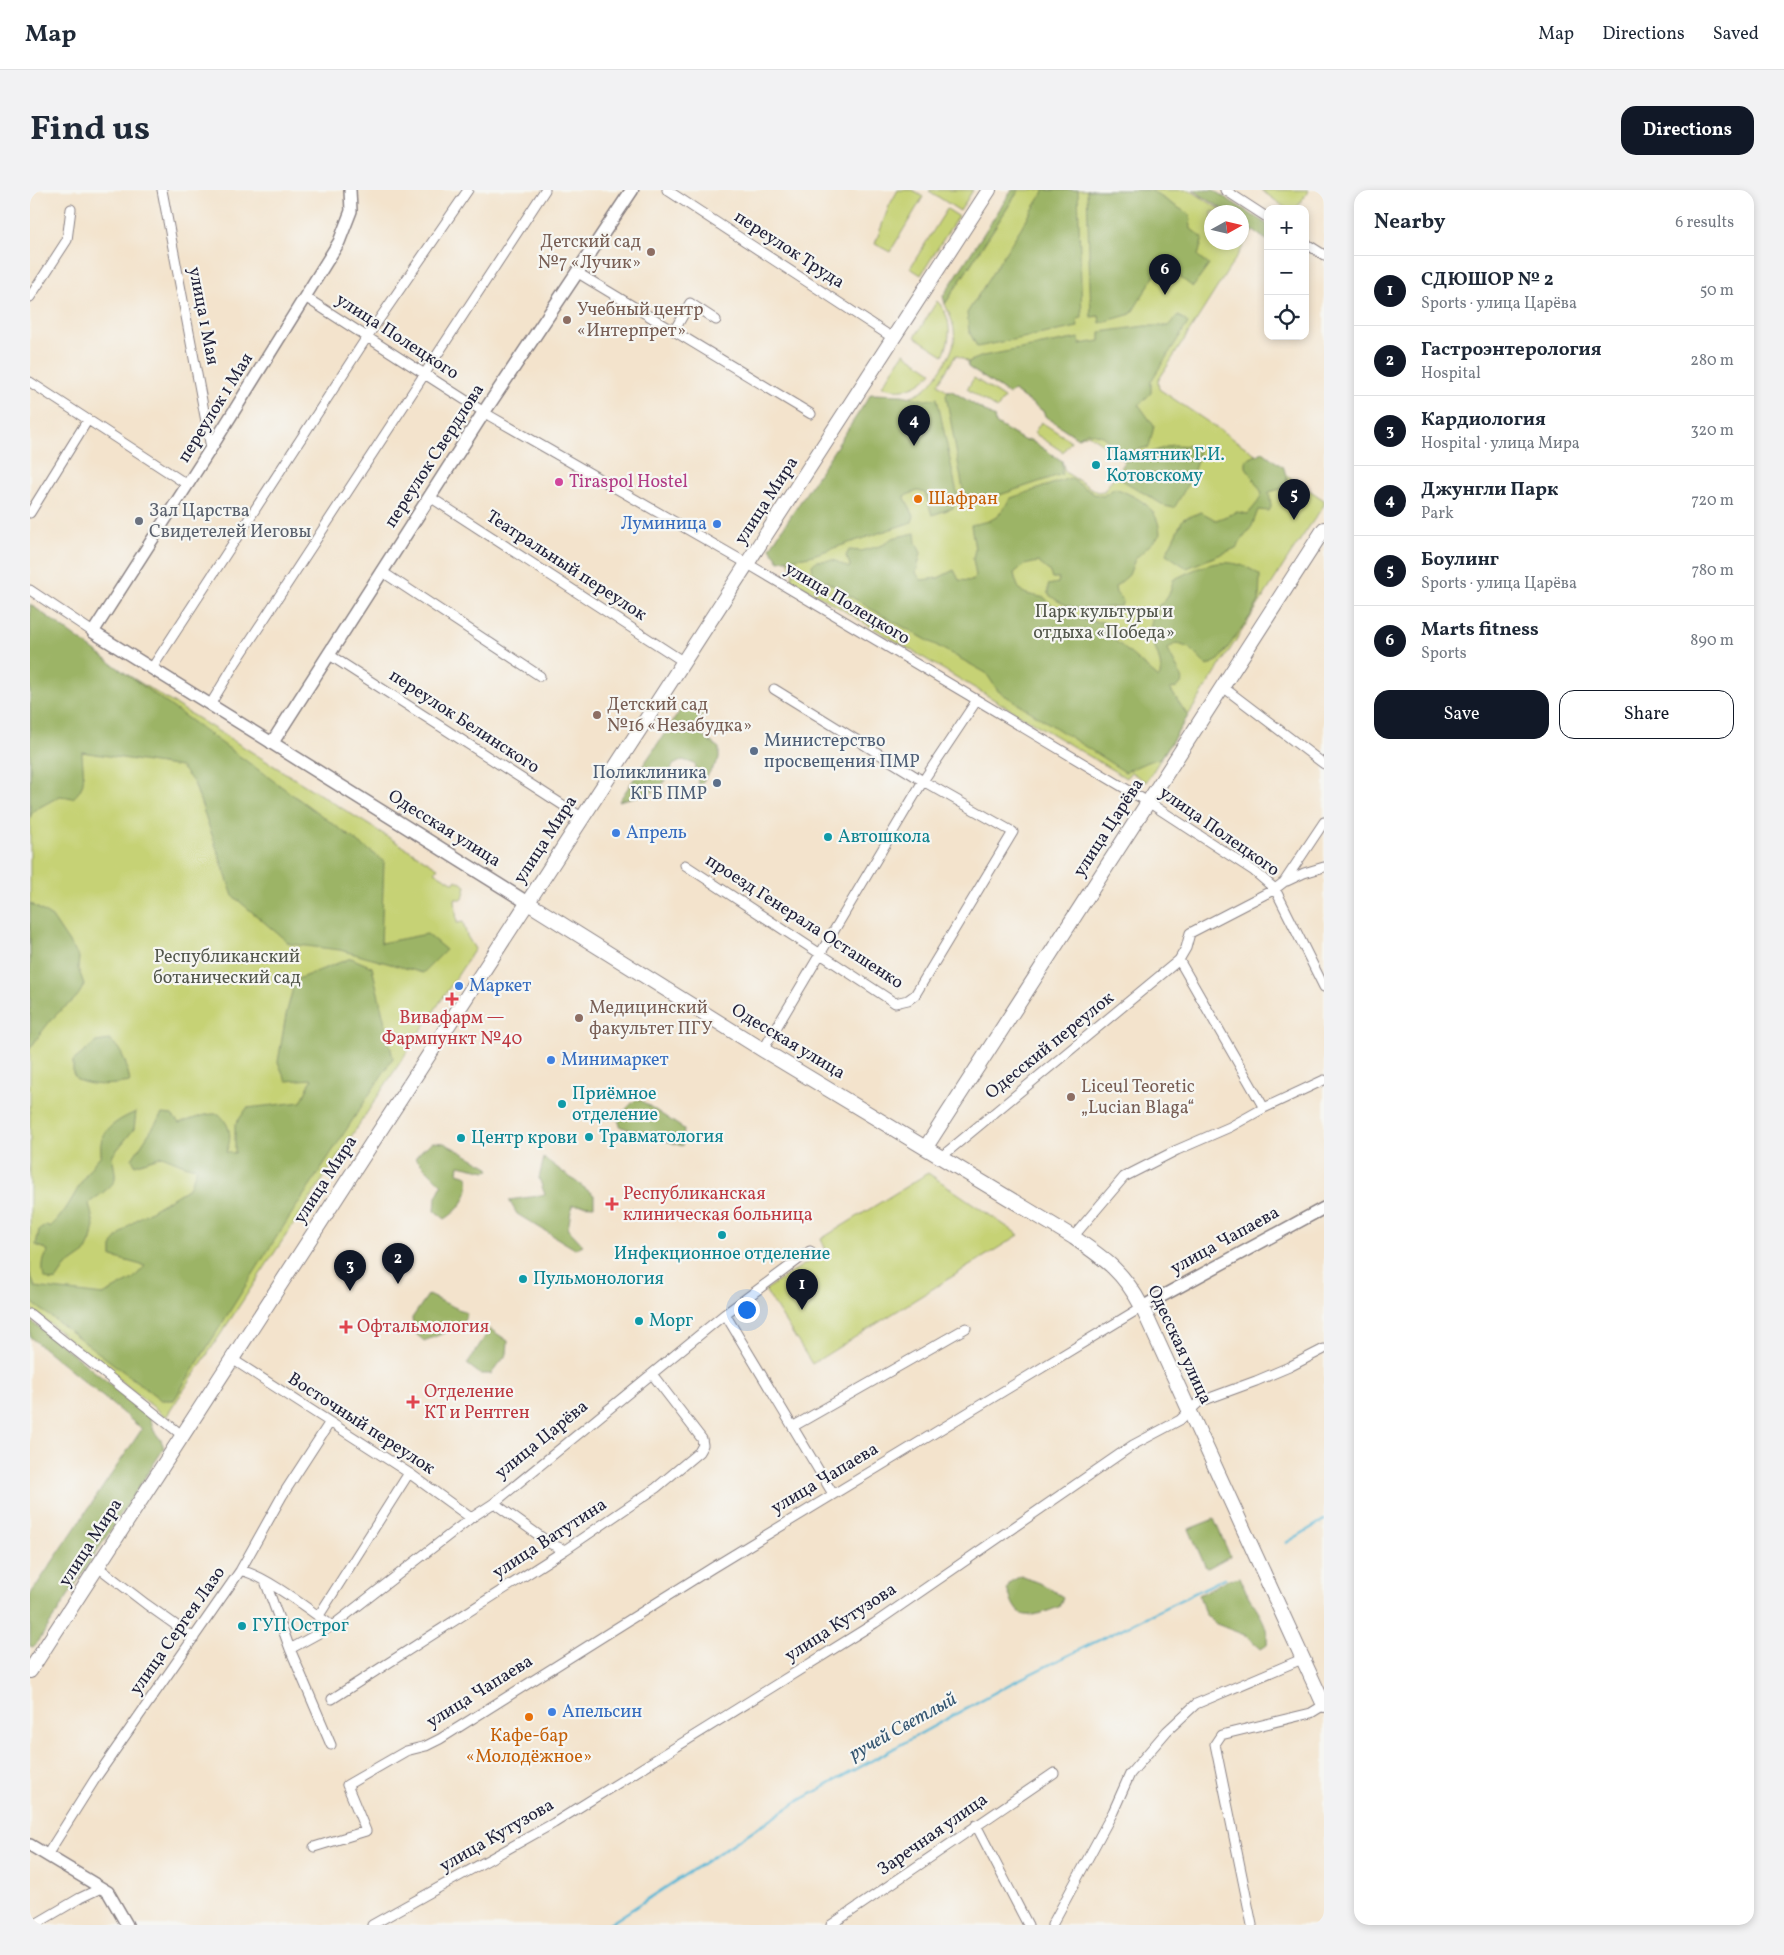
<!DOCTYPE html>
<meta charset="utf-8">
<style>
:root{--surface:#fff;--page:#f2f2f3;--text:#1f2937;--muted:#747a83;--line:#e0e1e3;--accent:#111827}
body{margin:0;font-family:Vollkorn,serif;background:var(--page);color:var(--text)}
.controls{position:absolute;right:15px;top:15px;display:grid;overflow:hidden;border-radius:10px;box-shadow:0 2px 8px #0003}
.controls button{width:45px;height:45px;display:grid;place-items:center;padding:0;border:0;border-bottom:1px solid var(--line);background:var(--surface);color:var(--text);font:25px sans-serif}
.compass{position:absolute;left:1174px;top:15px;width:45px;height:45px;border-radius:50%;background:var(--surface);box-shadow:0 2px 8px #0003;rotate:82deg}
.you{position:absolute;left:716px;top:1119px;width:18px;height:18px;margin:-12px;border:4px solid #fff;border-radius:50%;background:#1a73e8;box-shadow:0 0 0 8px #1a73e833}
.badge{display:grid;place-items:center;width:32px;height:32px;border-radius:50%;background:var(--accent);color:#fff;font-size:16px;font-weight:700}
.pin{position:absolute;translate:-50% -41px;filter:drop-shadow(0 1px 2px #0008)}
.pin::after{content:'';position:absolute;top:26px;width:18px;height:15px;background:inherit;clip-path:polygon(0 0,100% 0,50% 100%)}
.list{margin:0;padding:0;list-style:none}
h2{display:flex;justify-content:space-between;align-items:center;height:65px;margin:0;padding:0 20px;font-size:21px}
h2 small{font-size:16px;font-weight:400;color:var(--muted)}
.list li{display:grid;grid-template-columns:32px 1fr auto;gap:15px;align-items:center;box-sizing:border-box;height:70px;padding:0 20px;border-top:1px solid var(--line)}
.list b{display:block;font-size:19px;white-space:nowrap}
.list p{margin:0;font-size:16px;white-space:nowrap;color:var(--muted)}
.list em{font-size:16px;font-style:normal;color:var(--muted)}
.actions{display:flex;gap:10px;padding:15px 20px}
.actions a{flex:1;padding:11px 0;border:1px solid var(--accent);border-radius:15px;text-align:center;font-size:18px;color:var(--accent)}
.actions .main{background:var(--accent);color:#fff}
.icon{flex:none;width:28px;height:28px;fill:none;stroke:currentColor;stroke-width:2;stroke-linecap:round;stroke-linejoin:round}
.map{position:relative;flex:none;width:1294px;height:1735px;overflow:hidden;border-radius:15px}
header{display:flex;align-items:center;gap:30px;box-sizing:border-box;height:70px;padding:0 25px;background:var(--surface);border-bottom:1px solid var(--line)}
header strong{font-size:24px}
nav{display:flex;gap:28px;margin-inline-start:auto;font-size:18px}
.intro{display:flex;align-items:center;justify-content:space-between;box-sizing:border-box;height:120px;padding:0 30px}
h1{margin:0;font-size:35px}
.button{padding:12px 22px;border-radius:15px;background:var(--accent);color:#fff;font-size:18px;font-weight:700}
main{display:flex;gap:30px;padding:0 30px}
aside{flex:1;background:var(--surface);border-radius:15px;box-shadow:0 2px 8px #0003}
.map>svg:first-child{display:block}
</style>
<header>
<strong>Map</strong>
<nav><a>Map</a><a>Directions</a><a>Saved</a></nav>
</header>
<div class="intro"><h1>Find us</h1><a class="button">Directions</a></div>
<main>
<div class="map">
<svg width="1294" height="1735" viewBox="0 0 1294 1735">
<rect width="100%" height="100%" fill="#f6f6f2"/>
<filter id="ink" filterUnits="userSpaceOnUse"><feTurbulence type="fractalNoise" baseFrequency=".02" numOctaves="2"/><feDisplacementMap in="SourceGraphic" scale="10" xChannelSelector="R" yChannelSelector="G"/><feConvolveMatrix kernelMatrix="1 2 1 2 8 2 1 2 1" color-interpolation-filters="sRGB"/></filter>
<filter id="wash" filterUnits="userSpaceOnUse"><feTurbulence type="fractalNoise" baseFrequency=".0096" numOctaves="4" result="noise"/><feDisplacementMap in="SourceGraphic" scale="20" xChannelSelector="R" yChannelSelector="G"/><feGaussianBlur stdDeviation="1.12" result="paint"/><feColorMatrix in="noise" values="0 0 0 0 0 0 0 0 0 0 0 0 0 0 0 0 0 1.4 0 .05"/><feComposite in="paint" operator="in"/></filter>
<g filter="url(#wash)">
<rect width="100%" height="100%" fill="#f3e3cc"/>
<path fill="#c6d274" stroke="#747a58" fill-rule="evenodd" d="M868 0H882L893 7 860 62 845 54 859 16Z
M900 0H943L930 21 899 1Z
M989 0H1160L1194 22H1182V52H1212V34L1223 41 1128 191 1129 199 1294 310V315L1262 362 1116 592 1101 582 1096 588 761 389 763 383 757 368 872 209C895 202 900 197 913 176 929 152 927 140 915 114ZM926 165 938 172V177L979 204 984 201 1013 221 1015 226 1048 248 1058 244 1089 265 1094 272 1074 301 1067 302 1035 282 1032 271 1000 250 995 251 965 233 964 227 922 201H918L908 194Z
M1231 0H1279L1266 19H1257Z
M917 19 928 26 891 85 880 78Z
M907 111C922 126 922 148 913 165L885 147Z
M874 163 902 182C890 197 871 204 852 196Z
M944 188 974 208 967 219 937 199Z
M1011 232 1041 251 1033 262 1004 243Z
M0 424 408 678 405 682 424 693 426 690 436 696 433 709H425L427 733 433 732 437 746 445 759 136 1227 0 1118Z
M898 983 989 1045 782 1174 735 1100 796 1060 791 1049Z"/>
<path fill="#9cb466" stroke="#5f6b50" d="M982 0H989L915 114 913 106Z
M1015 0H1048L1052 128 1047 129 1048 137 947 157 939 141 937 123Z
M1057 0H1120L1160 25 1161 39 1173 48 1168 66 1179 75 1163 97 1140 80 1133 86 1125 85 1101 124 1070 133 1069 126 1061 127Z
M1163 0H1183L1238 35V51L1212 33V22H1197Z
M1148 125 1158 133 1121 191V203L1109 215 1124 236 1119 257 1093 263 1072 246 1057 242 1048 248 1015 226 1013 221 984 201 979 204 938 177V172L953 166 1049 148 1050 154 1070 151V142L1115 136H1138Z
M918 201H922L964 227 965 233 995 251 1000 250 1032 271V284L946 313 934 305 916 205Z
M841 204 872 205 896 210 907 208 928 308 923 318 902 325 895 303 888 301 874 306 884 326 882 332 780 366 749 371 740 358Z
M1142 255 1168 256C1171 274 1153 303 1144 318L1135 316 1092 290 1090 285 1094 272Z
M1233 262 1254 278 1258 294 1254 298 1239 302 1241 317 1239 321 1228 320 1222 336 1206 358 1157 378 1136 364 1153 329 1171 322 1186 330 1207 322 1218 324 1228 312 1232 303 1216 277V270Z
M1040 288 1064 304 1073 306 1085 298C1109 308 1129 317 1130 345L1105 369 1099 385 1085 397 1086 403 1093 410 1091 416C1059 419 1045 425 1018 404V395L1028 393 1029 388H1022L1019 381 1008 372 994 375 984 383C989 407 995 403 1015 408 1031 427 1049 430 1073 432L1081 447 1129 488C1136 470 1118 453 1121 434 1122 427 1126 421 1129 415 1139 410 1141 400 1143 390 1174 374 1199 363 1230 385L1229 411 1221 425 1189 470 1177 476 1159 458 1146 453 1138 459C1141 470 1151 480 1152 492L1147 498 1140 499 1158 526 1131 568 1117 572 1095 582 968 501 956 483 841 419 783 383 782 375 786 371 804 370 819 378 820 375 816 366 819 360 831 361 853 355 862 348 885 343 886 353 891 363 886 383 891 390 908 388 924 380 929 390 942 391 946 386 943 369 945 359 941 335 959 331 968 326 981 308Z
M0 414 354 671 351 753 397 744 416 760 393 783 310 760 260 754 203 706 164 593 151 577 52 562C52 580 59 595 43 608L30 606 3 621 0 628Z
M656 512 674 522 663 539 689 558V569L669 597 665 574 653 570 643 575C632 606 617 603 589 611Z
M0 713 22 727 36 748 49 767 48 778 54 794C47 812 39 812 26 825 16 835 8 847 0 859Z
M321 768 342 777 363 868 240 1057 144 1210H131L0 1111V1084L5 1097 73 1105 103 1089 115 1076 82 1067V1054L97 1037 109 1028 159 998 167 978 157 976 132 966 105 975 102 969 132 924 142 925 149 933C163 930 173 923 189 924 200 935 203 947 196 962L205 963V935L217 918 271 912 282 889 256 891 248 872 256 825 265 790Z
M80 850C94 861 97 876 100 892 81 895 65 897 47 890L43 883V871L66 852Z
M607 908 654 939 652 956 591 937 587 928Z
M106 922 104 939 82 966C83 973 86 982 85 989 84 996 65 1008 59 1013L64 1035 61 1050 55 1063 35 1077 26 1090 21 1091 14 1087C12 1078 12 1070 18 1062L16 1059 6 1055 9 1040 17 1035 20 1037C43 1017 50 986 71 965 71 961 70 954 72 949 76 936 94 927 106 922Z
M403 952 414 953 457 976 460 980 456 981 429 975 428 983 438 986C441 1005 431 1019 415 1029L405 1021 406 1007 412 995 385 968 392 960Z
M514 968 564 1005V1016L542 1015 538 1039 553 1055 545 1059 487 1024 479 1010 515 1005 509 988Z
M398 1105 437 1123 432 1136 394 1151 384 1142 382 1128Z
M0 1130 119 1225 124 1241 131 1250 134 1258 8 1452 3 1457 0 1456V1405L112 1239 0 1147Z
M460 1139 478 1151 477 1164 461 1184H450L437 1174Z
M1184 1329 1200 1366 1178 1378 1175 1376 1159 1339Z
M991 1386 1014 1395 1033 1407 1029 1417C1017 1421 994 1432 986 1419 982 1414 980 1406 977 1400L980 1392Z
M1210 1387C1213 1393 1215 1400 1218 1405 1228 1423 1239 1433 1237 1455L1231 1459 1217 1446 1184 1433 1175 1424 1169 1405 1199 1389Z"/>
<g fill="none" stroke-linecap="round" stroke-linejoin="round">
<path stroke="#58b7d6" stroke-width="2.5" d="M1256 1353 1294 1330
M578 1735 767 1612 980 1494 1195 1388"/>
</g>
</g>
<g filter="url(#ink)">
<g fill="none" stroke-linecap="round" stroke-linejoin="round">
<g stroke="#8a8284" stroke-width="11">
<path id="minor" d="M132 0 181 258
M637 0 863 148
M1195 0 1238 28
M1275 53 1294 65
M548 83 781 224
M0 107 37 50 41 19
M275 107 460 226 718 374 947 510 1118 612 1224 681 1245 699 1294 797
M644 141 660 113 686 130
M0 192 158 295
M400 307 654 472
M0 323 57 231
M351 381 510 486
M0 400 63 442
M298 464 553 628
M122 478 337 147 438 0
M1193 497 1294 574
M180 515 206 472 515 0
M655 675 865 813 878 810 885 805 983 642 893 591 744 499
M1257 691 1274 683 1294 677
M733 860 893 591 947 510
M1234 918 1149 770 1156 758 1160 743 1245 699 1254 692 1294 632
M911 967 1149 770
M1043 1047 1094 987 1147 960 1200 937 1234 918 1294 890
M0 1124 153 1246
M695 1124 803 1304
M202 1169 379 1283 441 1328
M764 1236 936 1138
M464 1313 521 1354 535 1360
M68 1377 116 1414 164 1448
M210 1381C228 1380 285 1424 302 1436
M235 1391 260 1459 301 1555
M288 1427 379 1283
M260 1459 302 1436 441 1328 464 1313 695 1124 780 1061
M302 1509 535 1360 626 1298 669 1262 673 1255 672 1249 622 1184
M946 1635 998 1735
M284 1657 336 1641 317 1595 376 1561 396 1556 410 1549 682 1378 1112 1117
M17 1665 65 1589 210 1381 252 1306 300 1232
M4 1735 50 1708 71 1698
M342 1735 524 1633 845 1433 1103 1255 1150 1230 1169 1212 1226 1191 1259 1177 1294 1159
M801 1735 1024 1583
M1022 1735 1083 1622 1100 1584 1137 1541 1166 1514 1272 1469
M1222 1735 1185 1554 1191 1545 1281 1523 1294 1515"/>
</g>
<g stroke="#8a8284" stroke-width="14">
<path id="tertiary" d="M242 553 63 442 181 258 309 52 321 21 320 0
M1112 1117 1294 1018
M0 1655 78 1702 97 1735"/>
</g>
<g stroke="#8a8284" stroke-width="15">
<path id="secondary" d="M498 713 242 553 454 222 602 0"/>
</g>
<g stroke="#8a8284" stroke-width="16">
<path id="primary" d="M498 713 733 860 1043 1047C1075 1069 1093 1081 1112 1117L1294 1515
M896 957 1294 339
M0 1481 959 0"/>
</g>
<use href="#minor" stroke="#fff" stroke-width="9"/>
<use href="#tertiary" stroke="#fff" stroke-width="11"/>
<use href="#secondary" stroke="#fff" stroke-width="12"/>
<use href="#primary" stroke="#fff" stroke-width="14"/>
</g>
</g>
<g fill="#8d6e63" stroke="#f6f6f2" stroke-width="2">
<circle cx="621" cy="62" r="5"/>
<circle cx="537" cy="130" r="5"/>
<circle cx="567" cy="525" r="5"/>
<circle cx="549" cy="828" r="5"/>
<circle cx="1041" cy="907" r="5"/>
</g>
<g fill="#0f9aa8" stroke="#f6f6f2" stroke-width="2">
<circle cx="1066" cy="275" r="5"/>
<circle cx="798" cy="647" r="5"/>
<circle cx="532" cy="914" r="5"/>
<circle cx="559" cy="947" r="5"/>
<circle cx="431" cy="948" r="5"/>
<circle cx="692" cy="1045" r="5"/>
<circle cx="493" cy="1089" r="5"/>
<circle cx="609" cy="1131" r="5"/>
<circle cx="212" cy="1436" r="5"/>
</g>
<circle fill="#d1479c" stroke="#f6f6f2" stroke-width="2" cx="529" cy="292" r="5"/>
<g fill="#e8710a" stroke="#f6f6f2" stroke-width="2">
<circle cx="888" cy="309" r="5"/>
<circle cx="499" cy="1527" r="5"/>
</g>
<circle fill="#6b7280" stroke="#f6f6f2" stroke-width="2" cx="109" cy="331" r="5"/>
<g fill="#3f7fe0" stroke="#f6f6f2" stroke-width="2">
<circle cx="687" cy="334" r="5"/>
<circle cx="586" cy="643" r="5"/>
<circle cx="429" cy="796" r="5"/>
<circle cx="521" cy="870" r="5"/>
<circle cx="522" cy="1522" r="5"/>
</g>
<g fill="#5c6f8a" stroke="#f6f6f2" stroke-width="2">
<circle cx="724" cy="561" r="5"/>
<circle cx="687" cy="593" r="5"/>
</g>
<g fill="#e0444e" stroke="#f6f6f2" stroke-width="2">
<path d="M419.5 801.5h5v5h5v5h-5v5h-5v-5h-5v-5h5z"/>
<path d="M579.5 1006.5h5v5h5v5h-5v5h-5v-5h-5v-5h5z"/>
<path d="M313.5 1129.5h5v5h5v5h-5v5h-5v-5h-5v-5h5z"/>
<path d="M380.5 1204.5h5v5h5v5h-5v5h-5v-5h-5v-5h5z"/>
</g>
<g text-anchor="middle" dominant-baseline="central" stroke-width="4.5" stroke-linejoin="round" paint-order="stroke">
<g font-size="18" fill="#785e54" stroke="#f6f6f2" text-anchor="start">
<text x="611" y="52" text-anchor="end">Детский сад<tspan x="611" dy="21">№7 «Лучик»</tspan></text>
<text x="547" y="120">Учебный центр<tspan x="547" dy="21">«Интерпрет»</tspan></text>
<text x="577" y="515">Детский сад<tspan x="577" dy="21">№16 «Незабудка»</tspan></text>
<text x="559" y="818">Медицинский<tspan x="559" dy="21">факультет ПГУ</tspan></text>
<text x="1051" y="897">Liceul Teoretic<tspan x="1051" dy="21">„Lucian Blaga“</tspan></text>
</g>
<g font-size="18" fill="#22223b" stroke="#f6f6f2">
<text transform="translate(759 60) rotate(33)">переулок Труда</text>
<text transform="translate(173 126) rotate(79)">улица 1 Мая</text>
<text transform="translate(367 147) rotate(33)">улица Полецкого</text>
<text transform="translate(186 218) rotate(-58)">переулок 1 Мая</text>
<text transform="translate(405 266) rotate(-57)">переулок Свердлова</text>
<text transform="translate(737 311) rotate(-57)">улица Мира</text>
<text transform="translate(536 376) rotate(33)">Театральный переулок</text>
<text transform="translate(817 414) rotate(31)">улица Полецкого</text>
<text transform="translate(434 532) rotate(33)">переулок Белинского</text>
<text transform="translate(1079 638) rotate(-57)">улица Царёва</text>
<text transform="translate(414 639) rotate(32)">Одесская улица</text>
<text transform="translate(1189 642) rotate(35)">улица Полецкого</text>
<text transform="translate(516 650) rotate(-57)">улица Мира</text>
<text transform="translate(774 732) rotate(33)">проезд Генерала Осташенко</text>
<text transform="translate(758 852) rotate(31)">Одесская улица</text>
<text transform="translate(1020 856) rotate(-39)">Одесский переулок</text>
<text transform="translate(296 990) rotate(-57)">улица Мира</text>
<text transform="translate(1195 1051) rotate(-29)">улица Чапаева</text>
<text transform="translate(1149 1155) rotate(65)">Одесская улица</text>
<text transform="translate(331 1234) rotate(33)">Восточный переулок</text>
<text transform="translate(512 1250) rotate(-39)">улица Царёва</text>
<text transform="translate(795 1289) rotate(-31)">улица Чапаева</text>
<text transform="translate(520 1349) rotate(-33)">улица Ватутина</text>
<text transform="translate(61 1353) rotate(-57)">улица Мира</text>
<text transform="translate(811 1433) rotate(-33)">улица Кутузова</text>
<text transform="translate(148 1441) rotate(-55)">улица Сергея Лазо</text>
<text transform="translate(450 1502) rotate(-32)">улица Чапаева</text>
<text transform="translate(903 1645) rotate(-35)">Заречная улица</text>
<text transform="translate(467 1646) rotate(-30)">улица Кутузова</text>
</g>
<g font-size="18" fill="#0d838f" stroke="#f6f6f2" text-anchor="start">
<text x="1076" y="265">Памятник Г.И.<tspan x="1076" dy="21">Котовскому</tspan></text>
<text x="808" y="647">Автошкола</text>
<text x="542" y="904">Приёмное<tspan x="542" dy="21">отделение</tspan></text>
<text x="569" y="947">Травматология</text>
<text x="441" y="948">Центр крови</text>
<text x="692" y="1064" text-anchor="middle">Инфекционное отделение</text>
<text x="503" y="1089">Пульмонология</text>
<text x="619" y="1131">Морг</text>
<text x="222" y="1436">ГУП Острог</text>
</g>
<g font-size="18" fill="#b23c85" stroke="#f6f6f2" text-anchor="start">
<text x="539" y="292">Tiraspol Hostel</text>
</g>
<g font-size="18" fill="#c56008" stroke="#f6f6f2" text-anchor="start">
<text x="898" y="309">Шафран</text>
<text x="499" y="1546" text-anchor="middle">Кафе-бар<tspan x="499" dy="21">«Молодёжное»</tspan></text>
</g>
<g font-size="18" fill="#5b616d" stroke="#f6f6f2" text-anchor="start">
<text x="119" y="321">Зал Царства<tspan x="119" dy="21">Свидетелей Иеговы</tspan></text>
</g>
<g font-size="18" fill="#366cbe" stroke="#f6f6f2" text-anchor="start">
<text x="677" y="334" text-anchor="end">Луминица</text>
<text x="596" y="643">Апрель</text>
<text x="439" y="796">Маркет</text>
<text x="531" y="870">Минимаркет</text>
<text x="532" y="1522">Апельсин</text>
</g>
<g font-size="18" fill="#53574c" stroke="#f6f6f2">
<text x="1074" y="422">Парк культуры и<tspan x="1074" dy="21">отдыха «Победа»</tspan></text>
<text x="197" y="767">Республиканский<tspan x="197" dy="21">ботанический сад</tspan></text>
</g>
<g font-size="18" fill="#4e5e75" stroke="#f6f6f2" text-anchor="start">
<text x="734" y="551">Министерство<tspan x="734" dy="21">просвещения ПМР</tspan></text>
<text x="677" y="583" text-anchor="end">Поликлиника<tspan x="677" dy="21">КГБ ПМР</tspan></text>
</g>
<g font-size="18" fill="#be3a42" stroke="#f6f6f2" text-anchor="start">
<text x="422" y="828" text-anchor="middle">Вивафарм —<tspan x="422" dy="21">Фармпункт №40</tspan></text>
<text x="593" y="1004">Республиканская<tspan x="593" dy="21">клиническая больница</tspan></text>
<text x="327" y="1137">Офтальмология</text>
<text x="394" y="1202">Отделение<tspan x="394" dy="21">КТ и Рентген</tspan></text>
</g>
<g font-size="19" font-style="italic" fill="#355671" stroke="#f6f6f2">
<text transform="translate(873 1537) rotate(-29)">ручей Светлый</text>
</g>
</g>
</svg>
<div class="controls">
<button>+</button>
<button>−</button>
<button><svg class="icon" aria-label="locate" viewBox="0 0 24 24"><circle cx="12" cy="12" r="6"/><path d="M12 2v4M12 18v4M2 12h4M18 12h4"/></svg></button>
</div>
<svg class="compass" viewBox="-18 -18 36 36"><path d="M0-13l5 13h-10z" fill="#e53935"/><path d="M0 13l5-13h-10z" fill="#747a83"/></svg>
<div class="you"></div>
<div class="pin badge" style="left:772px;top:1120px">1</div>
<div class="pin badge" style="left:368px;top:1094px">2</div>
<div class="pin badge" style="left:320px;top:1101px">3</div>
<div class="pin badge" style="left:884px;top:256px">4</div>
<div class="pin badge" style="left:1264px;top:330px">5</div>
<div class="pin badge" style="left:1135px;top:105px">6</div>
</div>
<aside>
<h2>Nearby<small>6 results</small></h2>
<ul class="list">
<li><span class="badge">1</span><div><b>СДЮШОР № 2</b><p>Sports · улица Царёва</p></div><em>50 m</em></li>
<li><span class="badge">2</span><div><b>Гастроэнтерология</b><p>Hospital</p></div><em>280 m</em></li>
<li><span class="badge">3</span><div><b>Кардиология</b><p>Hospital · улица Мира</p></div><em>320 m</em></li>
<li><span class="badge">4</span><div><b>Джунгли Парк</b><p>Park</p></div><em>720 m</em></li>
<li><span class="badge">5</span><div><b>Боулинг</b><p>Sports · улица Царёва</p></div><em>780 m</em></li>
<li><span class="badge">6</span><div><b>Marts fitness</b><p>Sports</p></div><em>890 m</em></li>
</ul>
<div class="actions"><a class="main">Save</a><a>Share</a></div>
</aside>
</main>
